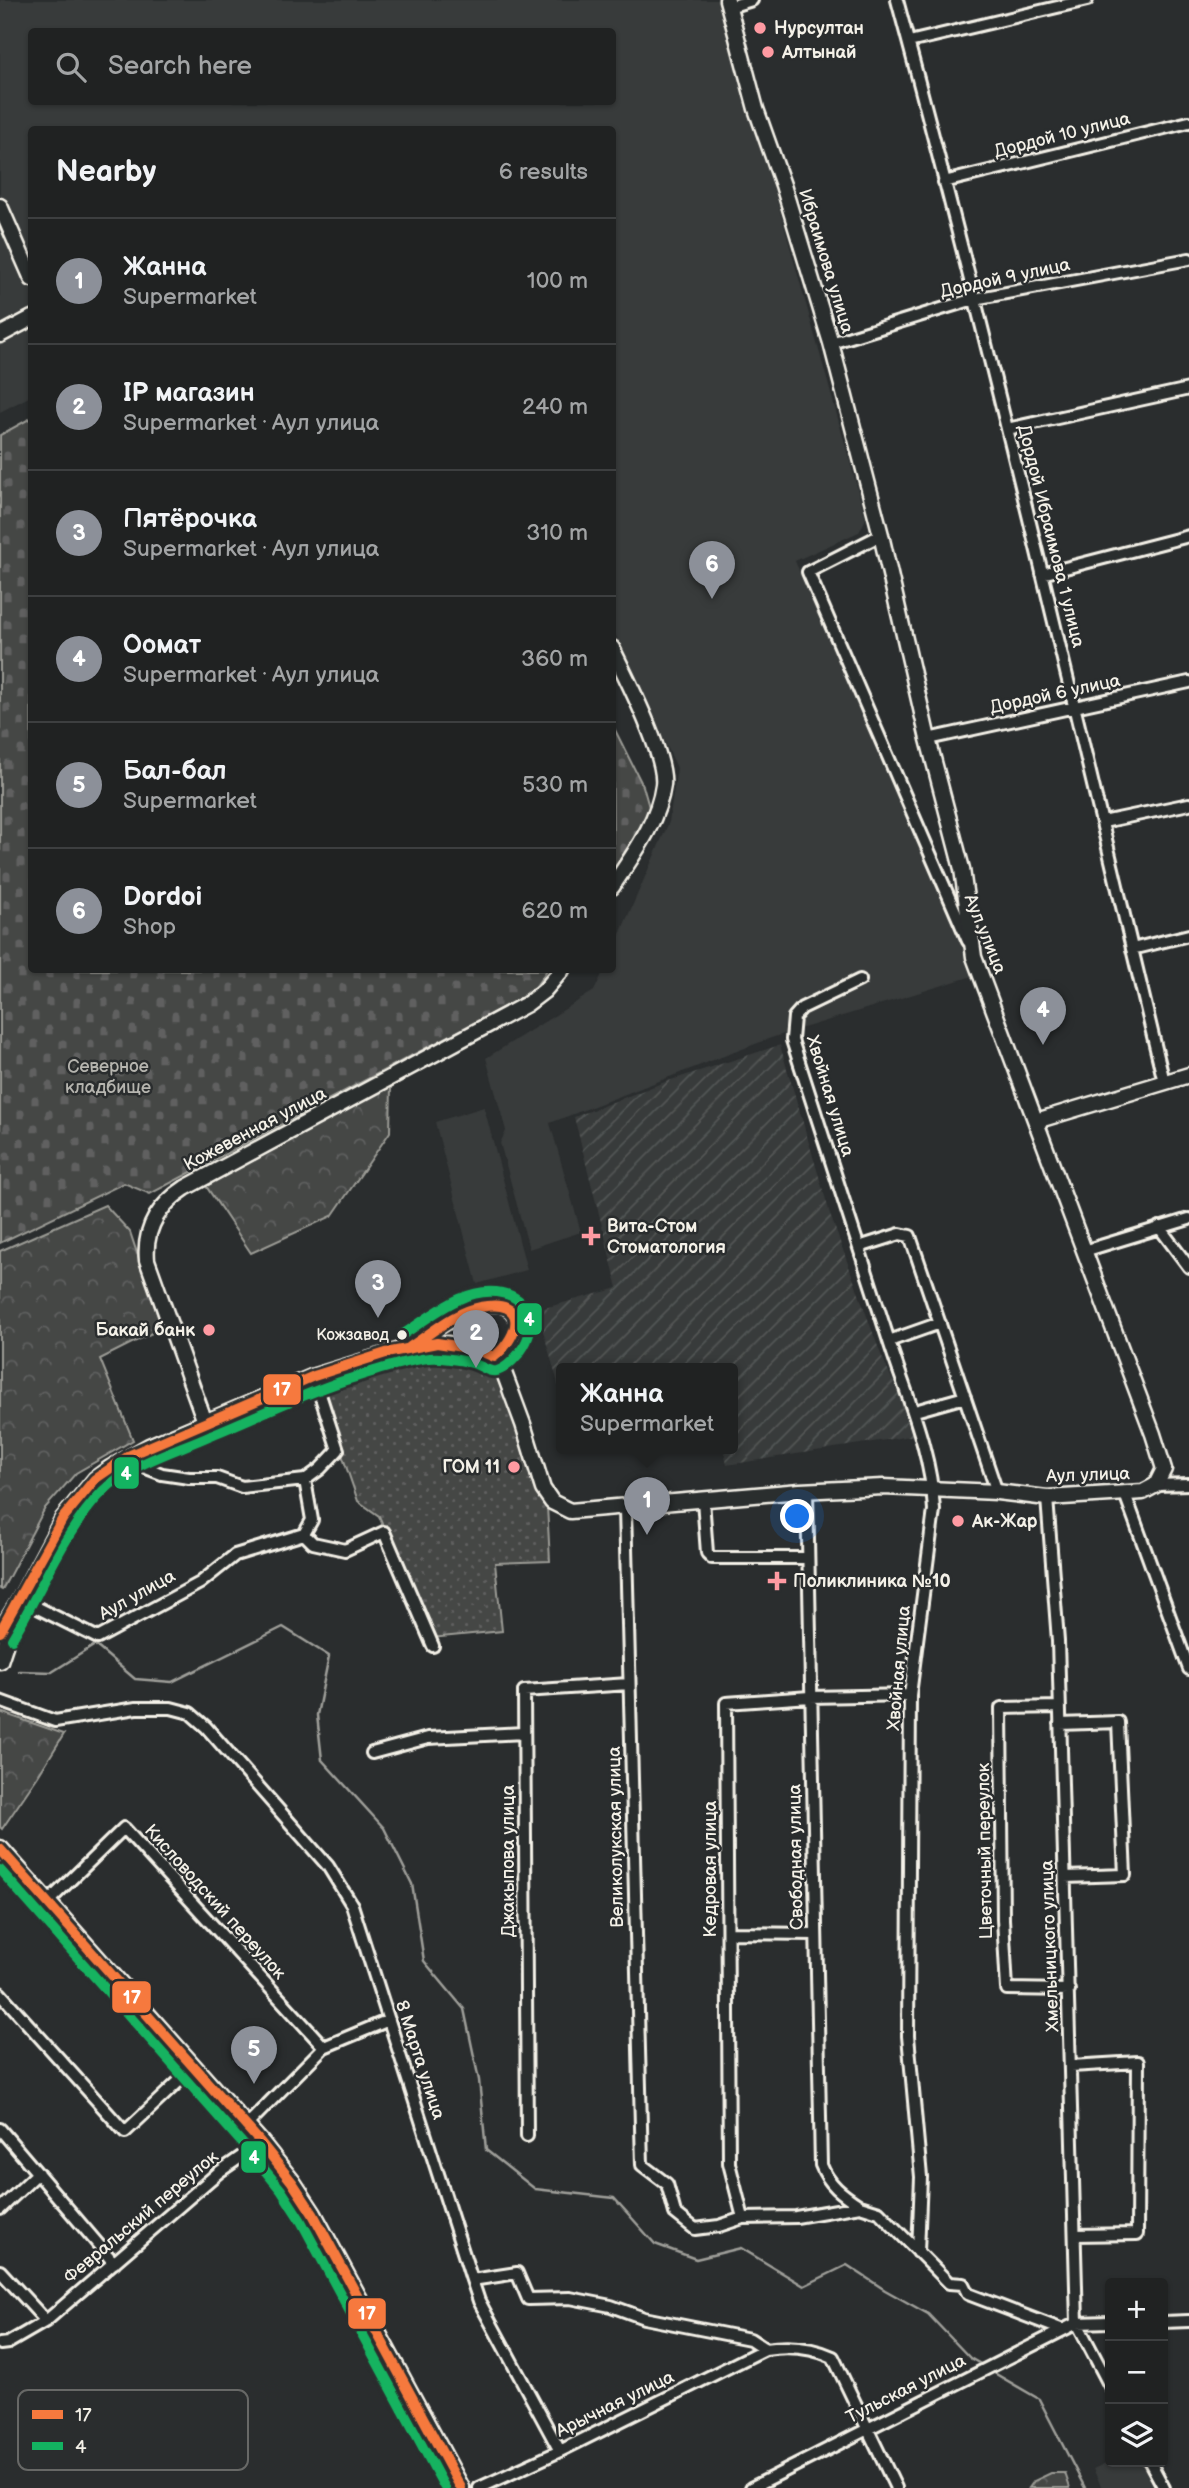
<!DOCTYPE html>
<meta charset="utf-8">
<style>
:root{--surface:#202222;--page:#282a2a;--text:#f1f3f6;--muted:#a2a4a5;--line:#3d3f40;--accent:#8c9099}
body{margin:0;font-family:"Balsamiq Sans",sans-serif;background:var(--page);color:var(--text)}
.controls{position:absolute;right:21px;bottom:21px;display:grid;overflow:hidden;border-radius:7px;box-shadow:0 2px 5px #0004}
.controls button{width:63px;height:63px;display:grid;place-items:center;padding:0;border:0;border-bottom:2px solid var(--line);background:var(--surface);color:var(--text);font:35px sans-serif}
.you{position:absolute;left:798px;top:1517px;width:24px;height:24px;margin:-18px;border:5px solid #fff;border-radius:50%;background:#1a73e8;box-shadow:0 0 0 10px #1a73e833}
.badge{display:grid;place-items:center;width:46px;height:46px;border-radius:50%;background:var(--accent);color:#fff;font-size:23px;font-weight:700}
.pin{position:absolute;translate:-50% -58px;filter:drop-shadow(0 2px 4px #0008)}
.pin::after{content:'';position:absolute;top:37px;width:24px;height:21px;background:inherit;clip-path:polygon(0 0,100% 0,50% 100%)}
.popup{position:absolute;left:556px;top:1363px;width:182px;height:91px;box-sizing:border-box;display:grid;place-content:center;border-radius:7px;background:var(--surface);filter:drop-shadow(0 2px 5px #0005);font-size:23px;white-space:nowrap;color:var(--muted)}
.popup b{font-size:26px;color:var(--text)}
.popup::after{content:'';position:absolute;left:50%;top:100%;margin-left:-14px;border:14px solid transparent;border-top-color:var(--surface)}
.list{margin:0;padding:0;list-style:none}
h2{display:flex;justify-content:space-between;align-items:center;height:91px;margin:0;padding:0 28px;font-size:30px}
h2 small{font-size:23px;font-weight:400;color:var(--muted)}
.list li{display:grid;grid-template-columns:46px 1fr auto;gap:21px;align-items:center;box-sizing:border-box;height:126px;padding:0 28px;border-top:2px solid var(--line)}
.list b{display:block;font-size:26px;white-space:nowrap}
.list p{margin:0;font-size:23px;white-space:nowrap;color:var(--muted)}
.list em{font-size:23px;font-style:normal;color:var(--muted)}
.icon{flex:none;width:38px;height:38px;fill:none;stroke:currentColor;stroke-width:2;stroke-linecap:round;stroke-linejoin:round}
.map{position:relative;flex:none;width:1189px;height:2488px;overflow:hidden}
.search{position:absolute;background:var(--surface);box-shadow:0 2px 5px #0004;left:28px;top:28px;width:588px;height:77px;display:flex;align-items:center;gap:18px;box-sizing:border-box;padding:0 24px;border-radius:7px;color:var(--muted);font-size:26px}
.panel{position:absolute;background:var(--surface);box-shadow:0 2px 5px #0004;left:28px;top:126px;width:588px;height:847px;border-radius:7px}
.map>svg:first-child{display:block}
</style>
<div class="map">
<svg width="1189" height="2488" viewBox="0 0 1189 2488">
<defs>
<pattern id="industrial-furrows" width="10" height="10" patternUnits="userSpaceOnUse" patternTransform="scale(1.75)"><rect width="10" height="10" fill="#373a3a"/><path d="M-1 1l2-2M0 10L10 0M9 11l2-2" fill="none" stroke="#555756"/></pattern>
<pattern id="forest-crowns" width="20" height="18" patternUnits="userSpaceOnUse" patternTransform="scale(1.75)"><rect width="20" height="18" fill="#444645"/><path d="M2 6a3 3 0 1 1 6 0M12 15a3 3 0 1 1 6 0" fill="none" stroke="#606160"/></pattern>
<pattern id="cemetery-stones" width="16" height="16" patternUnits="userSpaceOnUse" patternTransform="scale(1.75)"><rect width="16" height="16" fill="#444645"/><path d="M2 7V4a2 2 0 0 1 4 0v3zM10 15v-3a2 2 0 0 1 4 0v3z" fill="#606160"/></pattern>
<pattern id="park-dots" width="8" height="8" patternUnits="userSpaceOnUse" patternTransform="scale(1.75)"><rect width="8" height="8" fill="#444645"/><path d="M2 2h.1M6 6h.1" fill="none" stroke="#606160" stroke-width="1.8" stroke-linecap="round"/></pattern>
</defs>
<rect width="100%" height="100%" fill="#2a2d2e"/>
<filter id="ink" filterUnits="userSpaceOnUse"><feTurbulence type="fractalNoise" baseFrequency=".0143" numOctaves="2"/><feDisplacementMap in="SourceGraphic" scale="14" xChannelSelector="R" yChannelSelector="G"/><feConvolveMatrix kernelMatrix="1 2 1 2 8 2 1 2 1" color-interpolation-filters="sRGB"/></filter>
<g filter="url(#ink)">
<path fill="#373a3a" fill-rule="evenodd" d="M0 0H718L736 53 866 519 859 532 795 561 976 975 771 1038 550 1123 581 1232 529 1249 500 1143 506 1131 486 1058 594 991 604 970H612L613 950 669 822 677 768 613 630 612 130H32L31 396 0 412ZM32 32H612V102H32Z
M484 1107 527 1270 477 1284 435 1122Z
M1110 2461 1145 2462 1159 2488H1102L1093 2469Z"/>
<path fill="url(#industrial-furrows)" d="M780 1045 831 1217 880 1352 917 1435 727 1465 724 1449H733V1369H561V1394L537 1310 618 1288 574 1117 662 1083Z"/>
<path fill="url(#forest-crowns)" stroke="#9c9c96" stroke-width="2" d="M391 1086 390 1132 332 1216 251 1253 206 1186Z
M105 1205 130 1232 162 1328 100 1359 133 1440 76 1473 45 1508 2 1590 0 1589V1251Z
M0 1712 64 1734 38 1776 2 1829 0 1827Z
M1051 2473H1065L1070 2488H1029L1034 2481Z"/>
<path fill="url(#cemetery-stones)" stroke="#9c9c96" stroke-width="2" d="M31 418 32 970H547L532 992 150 1194 124 1183 0 1243V435Z
M612 724 643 786 651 814 613 871Z"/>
<path fill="url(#park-dots)" stroke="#9c9c96" stroke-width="2" d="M447 1358 488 1367 498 1380 511 1411 534 1488 547 1506 550 1561 495 1563 502 1631 431 1638 379 1516 358 1501 318 1385 369 1367Z"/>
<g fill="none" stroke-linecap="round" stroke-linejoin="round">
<path stroke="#9f9f9a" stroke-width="2.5" d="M19 1671 52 1672 95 1645 135 1679 172 1682 283 1627 329 1656 317 1715 322 1760 384 1828 412 1884 424 1961 464 2009 479 2080 486 2150 535 2189 614 2198 655 2244 696 2259 741 2248 804 2286 847 2265 885 2290 928 2314 970 2358 984 2366
M989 2370 1039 2399 1085 2488"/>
<g stroke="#f4f1e8" stroke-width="16">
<path id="street" d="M897 0C994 359 1077 721 1164 1082
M729 7 752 0
M909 42 1087 0
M944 182 1189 122
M831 343 974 299 1189 259
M1007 429 1189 389
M881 535 808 572 968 941
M1042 574 1189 536
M928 739 1189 682
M1103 822 1189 804
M1132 949 1189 935
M860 980 802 1008 794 1017 792 1040C824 1138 855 1237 887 1335 905 1393 931 1448 934 1510L910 1695 908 2036 921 2177 918 2252
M1159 1227 1189 1267
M859 1247 900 1234 910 1236 997 1492
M1084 1251 1189 1219
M889 1341 940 1323
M411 1347C433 1333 509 1273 518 1329L510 1344 494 1357
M915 1411 965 1397
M130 1455 136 1464 162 1474 189 1478H217L242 1487 305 1480
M1156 1485 1189 1484
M807 1491 821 2165C829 2185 842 2194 860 2206
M1125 1494 1189 1669
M1047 1498 1058 1641 1077 2323 1110 2386
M703 1500 707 1553 712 1558H808
M625 1508 642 2165 667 2184 675 2213 695 2229 719 2226 743 2218 796 2217 860 2206 879 2212 949 2283 963 2284 968 2294 1063 2330
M304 1534 313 1543 345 1550 384 1532 433 1646
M20 1599 98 1638 200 1583 235 1555 304 1534 312 1520 305 1480 320 1469 338 1450 314 1376
M0 1701 55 1721 136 1708H171L190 1713 206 1727 328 1866 352 1905 472 2280 517 2273 528 2299 570 2298 611 2306 644 2318 750 2339 765 2349C790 2345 811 2347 833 2357L896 2488
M1060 1707 1001 1708 1003 1919 1007 1989 1069 1990
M1060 1724 1118 1722 1125 1875 1065 1877
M372 1753 428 1738 524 1733
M48 1902 124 1828 324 2047
M728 1933 814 1934
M0 1993 125 2132 194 2067
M1071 2066 1138 2062 1137 2234 1075 2235
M246 2126 324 2047 389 2020
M0 2129 114 2263
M527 2136 524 1691 629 1684
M0 2209 38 2173
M743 2218 729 2163 726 1703 810 1697 910 1695
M0 2271 46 2321
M472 2280 479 2301 560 2451
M1163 2322 1189 2321
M0 2344 8 2343 46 2321 219 2172 261 2143
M1150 2462 1164 2488
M479 2488 560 2451 765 2349
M751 2488 1077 2323 1110 2322"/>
</g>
<g stroke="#f4f1e8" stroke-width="19">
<path id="secondary" d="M0 206 32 279
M0 335 32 318
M612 648C626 677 667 757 663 785 658 823 632 856 612 887
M1036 1121 1189 1075
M205 1422 147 1260C144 1228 159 1205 185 1188L527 1004 544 991 562 970
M0 1632 20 1599 63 1518 95 1479 110 1468 149 1446 314 1376 410 1347 449 1344 486 1352 500 1362 523 1424 543 1489 552 1502 570 1511 800 1491 883 1487 997 1492 1047 1498 1143 1492 1156 1485 1164 1469 1153 1434 974 957 962 869 928 739 881 535 831 343 783 185 756 109 727 0
M0 1661 14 1619"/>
</g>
<g stroke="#f4f1e8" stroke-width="21">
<path id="primary" d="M0 1849 261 2143 292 2182 313 2214 461 2488"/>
</g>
<use href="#street" stroke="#2a2d2e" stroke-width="10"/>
<use href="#secondary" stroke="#2a2d2e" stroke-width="14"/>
<use href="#primary" stroke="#2a2d2e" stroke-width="16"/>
<g stroke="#2a2d2e" stroke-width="16">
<path id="bus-1" d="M0 1632 63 1518 95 1479 130 1455 314 1376 386 1353 437 1343 475 1349 494 1357C522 1334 527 1298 481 1307 454 1312 432 1333 410 1347
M0 1849 261 2143 292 2182 313 2214 461 2488"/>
</g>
<g stroke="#2a2d2e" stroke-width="16">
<path id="bus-2" d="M12 1639C42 1590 63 1532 103 1491 131 1463 176 1451 211 1435 255 1417 298 1396 343 1381 367 1374 417 1355 441 1358 451 1359 463 1360 472 1363 480 1365 489 1373 497 1371 507 1368 519 1355 524 1346 537 1324 528 1298 502 1293 465 1285 431 1317 402 1335
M0 1870 250 2152 281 2190 301 2221 445 2488"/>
</g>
<use href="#bus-1" stroke="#f6793e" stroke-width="10"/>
<use href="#bus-2" stroke="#13b361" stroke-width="10"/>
</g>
</g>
<g fill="#ff9aa2" stroke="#2a2d2e" stroke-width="2.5">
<circle cx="760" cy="28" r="7"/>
<circle cx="768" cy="52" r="7"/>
<path d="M587.5 1225.5h7v7h7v7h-7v7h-7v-7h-7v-7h7z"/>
<circle cx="209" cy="1330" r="7"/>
<circle cx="514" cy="1467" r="7"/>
<circle cx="958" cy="1521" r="7"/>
<path d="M773.5 1570.5h7v7h7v7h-7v7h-7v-7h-7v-7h7z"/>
</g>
<circle fill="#f4f1e8" stroke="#2a2d2e" stroke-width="2.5" cx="402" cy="1335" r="6"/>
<g text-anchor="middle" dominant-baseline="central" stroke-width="5" stroke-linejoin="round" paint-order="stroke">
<g font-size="16" fill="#f4f1e8" stroke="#2a2d2e" text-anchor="end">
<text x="389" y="1335">Кожзавод</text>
</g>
<g font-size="18" font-weight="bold" fill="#f4f1e8" stroke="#2a2d2e" text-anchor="start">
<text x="774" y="28">Нурсултан</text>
<text x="782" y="52">Алтынай</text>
<text x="607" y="1226">Вита-Стом<tspan x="607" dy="21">Стоматология</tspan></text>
<text x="195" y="1330" text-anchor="end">Бакай банк</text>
<text x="500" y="1467" text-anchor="end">ГОМ 11</text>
<text x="972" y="1521">Ак-Жар</text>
<text x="793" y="1581">Поликлиника №10</text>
</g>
<g font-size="18" fill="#f4f1e8" stroke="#2a2d2e">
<text transform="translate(1062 135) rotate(-14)">Дордой 10 улица</text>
<text transform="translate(826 261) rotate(73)">Ибраимова улица</text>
<text transform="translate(1005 278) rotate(-12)">Дордой 9 улица</text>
<text transform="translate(1051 536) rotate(76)">Дордой Ибраимова 1 улица</text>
<text transform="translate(1055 694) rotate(-12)">Дордой 6 улица</text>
<text transform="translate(985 934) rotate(68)">Аул улица</text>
<text transform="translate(830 1096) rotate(73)">Хвойная улица</text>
<text transform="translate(255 1129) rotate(-28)">Кожевенная улица</text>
<text transform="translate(1088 1475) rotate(-2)">Аул улица</text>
<text transform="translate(137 1595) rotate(-29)">Аул улица</text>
<text transform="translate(899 1668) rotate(-85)">Хвойная улица</text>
<text transform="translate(616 1837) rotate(-91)">Великолукская улица</text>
<text transform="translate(985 1851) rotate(-91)">Цветочный переулок</text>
<text transform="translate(796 1857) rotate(-91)">Свободная улица</text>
<text transform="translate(508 1861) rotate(-90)">Джакыпова улица</text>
<text transform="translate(710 1869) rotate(-90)">Кедровая улица</text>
<text transform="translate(215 1902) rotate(48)">Кисловодский переулок</text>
<text transform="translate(1050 1946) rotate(-92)">Хмельницкого улица</text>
<text transform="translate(420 2060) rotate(72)">8 Марта улица</text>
<text transform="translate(141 2217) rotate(-40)">Февральский переулок</text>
<text transform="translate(906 2389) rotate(-27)">Тульская улица</text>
<text transform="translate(615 2404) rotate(-26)">Арычная улица</text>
</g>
<g font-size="18" fill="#b6b5af" stroke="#2a2d2e">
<text x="108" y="1066">Северное<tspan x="108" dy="21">кладбище</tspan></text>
</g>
</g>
<rect x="18" y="2390" width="230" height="80" rx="10" fill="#2a2d2e" stroke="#676866" stroke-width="2"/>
<rect x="32" y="2410" width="31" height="9" fill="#f6793e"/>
<rect x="32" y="2442" width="31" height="8" fill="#13b361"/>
<g font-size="19" fill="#f4f1e8">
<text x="75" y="2421">17</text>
<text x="75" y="2453">4</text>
</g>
<g stroke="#2a2d2e" stroke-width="2.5">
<rect x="516" y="1302" width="27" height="34" rx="7" fill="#13b361"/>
<rect x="262" y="1373" width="40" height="33" rx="7" fill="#f6793e"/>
<rect x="113" y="1456" width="27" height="34" rx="7" fill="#13b361"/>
<rect x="111" y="1980" width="41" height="34" rx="7" fill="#f6793e"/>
<rect x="240" y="2140" width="27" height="34" rx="7" fill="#13b361"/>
<rect x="347" y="2297" width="40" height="33" rx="7" fill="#f6793e"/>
</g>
<g font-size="19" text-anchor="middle" font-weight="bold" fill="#fff">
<text x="529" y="1326">4</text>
<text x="282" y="1396">17</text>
<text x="126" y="1480">4</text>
<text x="132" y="2004">17</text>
<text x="254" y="2164">4</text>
<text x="367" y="2320">17</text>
</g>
</svg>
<div class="controls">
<button>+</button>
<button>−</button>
<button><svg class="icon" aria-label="layers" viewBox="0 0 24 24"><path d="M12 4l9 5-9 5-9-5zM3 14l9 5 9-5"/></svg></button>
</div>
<div class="you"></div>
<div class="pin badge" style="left:647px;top:1535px">1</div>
<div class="popup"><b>Жанна</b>Supermarket</div>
<div class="pin badge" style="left:476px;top:1368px">2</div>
<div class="pin badge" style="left:378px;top:1318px">3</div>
<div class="pin badge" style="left:1043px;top:1045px">4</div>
<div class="pin badge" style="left:254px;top:2084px">5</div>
<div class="pin badge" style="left:712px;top:599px">6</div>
<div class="search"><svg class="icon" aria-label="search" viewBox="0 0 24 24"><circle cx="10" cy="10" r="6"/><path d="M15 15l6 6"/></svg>Search here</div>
<section class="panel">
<h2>Nearby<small>6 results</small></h2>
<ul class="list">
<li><span class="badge">1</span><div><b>Жанна</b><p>Supermarket</p></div><em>100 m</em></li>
<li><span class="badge">2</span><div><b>IP магазин</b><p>Supermarket · Аул улица</p></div><em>240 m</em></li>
<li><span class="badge">3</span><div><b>Пятёрочка</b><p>Supermarket · Аул улица</p></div><em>310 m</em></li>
<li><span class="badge">4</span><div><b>Оомат</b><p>Supermarket · Аул улица</p></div><em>360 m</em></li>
<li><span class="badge">5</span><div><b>Бал-бал</b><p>Supermarket</p></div><em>530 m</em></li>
<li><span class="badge">6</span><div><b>Dordoi</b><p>Shop</p></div><em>620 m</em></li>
</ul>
</section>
</div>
